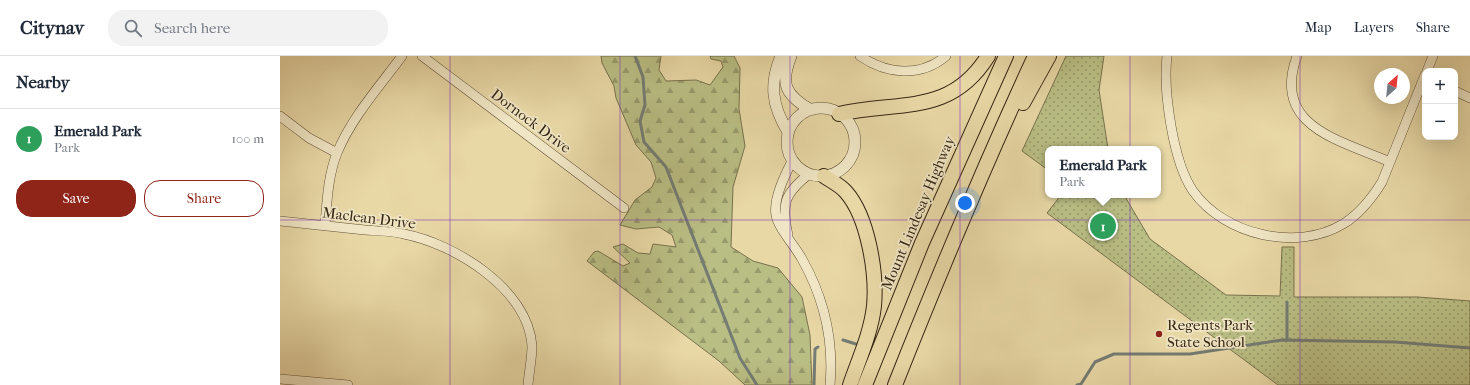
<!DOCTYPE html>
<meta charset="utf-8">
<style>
:root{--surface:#fff;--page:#f2f2f3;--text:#1f2937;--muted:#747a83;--line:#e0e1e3;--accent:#8f2418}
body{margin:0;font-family:"IM FELL French Canon",serif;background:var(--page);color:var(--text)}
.controls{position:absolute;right:12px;top:12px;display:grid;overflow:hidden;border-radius:8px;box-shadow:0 4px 16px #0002}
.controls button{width:36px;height:36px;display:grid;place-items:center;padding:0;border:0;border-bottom:1px solid var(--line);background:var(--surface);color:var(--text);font:20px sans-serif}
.compass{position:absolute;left:1094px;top:12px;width:36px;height:36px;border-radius:50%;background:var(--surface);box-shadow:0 4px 16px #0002;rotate:27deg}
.you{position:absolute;left:685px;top:147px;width:14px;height:14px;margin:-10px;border:3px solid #fff;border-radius:50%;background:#1a73e8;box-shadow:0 0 0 6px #1a73e833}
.badge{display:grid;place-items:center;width:26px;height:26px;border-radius:50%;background:var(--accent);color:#fff;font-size:13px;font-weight:700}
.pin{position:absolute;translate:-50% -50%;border:2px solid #fff;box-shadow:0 1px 4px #0006}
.popup{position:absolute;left:765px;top:90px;width:116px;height:52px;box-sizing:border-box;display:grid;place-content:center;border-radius:8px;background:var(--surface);filter:drop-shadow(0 1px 3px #0005);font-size:13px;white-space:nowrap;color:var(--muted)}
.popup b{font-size:15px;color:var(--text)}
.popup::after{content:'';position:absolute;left:50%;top:100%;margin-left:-8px;border:8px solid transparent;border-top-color:var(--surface)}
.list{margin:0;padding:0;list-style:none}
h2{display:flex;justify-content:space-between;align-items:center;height:52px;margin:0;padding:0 16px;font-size:17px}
h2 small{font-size:13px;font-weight:400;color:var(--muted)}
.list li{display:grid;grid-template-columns:26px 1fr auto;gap:12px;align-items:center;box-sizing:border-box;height:60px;padding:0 16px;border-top:1px solid var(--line)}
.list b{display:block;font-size:15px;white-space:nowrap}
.list p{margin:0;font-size:13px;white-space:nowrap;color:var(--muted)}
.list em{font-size:13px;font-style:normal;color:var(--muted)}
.actions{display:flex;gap:8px;padding:12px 16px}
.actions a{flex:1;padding:9px 0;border:1px solid var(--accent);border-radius:16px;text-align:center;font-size:14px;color:var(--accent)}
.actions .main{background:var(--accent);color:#fff}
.icon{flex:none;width:22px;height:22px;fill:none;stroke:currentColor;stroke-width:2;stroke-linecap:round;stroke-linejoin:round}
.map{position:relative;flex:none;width:1190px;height:329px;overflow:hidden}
header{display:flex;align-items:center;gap:24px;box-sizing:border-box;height:56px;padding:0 20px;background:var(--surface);border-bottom:1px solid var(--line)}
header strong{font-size:19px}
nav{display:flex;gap:22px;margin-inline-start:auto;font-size:14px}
.search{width:280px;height:36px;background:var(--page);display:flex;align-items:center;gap:10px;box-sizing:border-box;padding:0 14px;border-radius:16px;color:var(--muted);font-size:15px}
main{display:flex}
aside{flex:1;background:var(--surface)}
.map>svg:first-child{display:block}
</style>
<header>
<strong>Citynav</strong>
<div class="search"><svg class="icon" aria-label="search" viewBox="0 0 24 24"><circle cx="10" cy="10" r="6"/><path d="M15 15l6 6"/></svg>Search here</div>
<nav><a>Map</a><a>Layers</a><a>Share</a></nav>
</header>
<main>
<aside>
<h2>Nearby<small></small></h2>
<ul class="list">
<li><span class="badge" style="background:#2e9e5b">1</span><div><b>Emerald Park</b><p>Park</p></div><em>100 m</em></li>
</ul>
<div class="actions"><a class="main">Save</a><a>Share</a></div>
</aside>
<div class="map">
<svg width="1190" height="329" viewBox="0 0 1190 329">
<defs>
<pattern id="forest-firs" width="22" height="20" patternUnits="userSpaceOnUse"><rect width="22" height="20" fill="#b9be84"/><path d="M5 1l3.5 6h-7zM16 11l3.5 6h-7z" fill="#979a6b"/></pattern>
<pattern id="park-dots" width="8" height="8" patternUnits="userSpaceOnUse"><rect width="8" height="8" fill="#b9be84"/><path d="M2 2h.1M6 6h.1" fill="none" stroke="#979a6b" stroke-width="1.8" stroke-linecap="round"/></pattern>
</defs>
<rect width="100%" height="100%" fill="#e8d8a6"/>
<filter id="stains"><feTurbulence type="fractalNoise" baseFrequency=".005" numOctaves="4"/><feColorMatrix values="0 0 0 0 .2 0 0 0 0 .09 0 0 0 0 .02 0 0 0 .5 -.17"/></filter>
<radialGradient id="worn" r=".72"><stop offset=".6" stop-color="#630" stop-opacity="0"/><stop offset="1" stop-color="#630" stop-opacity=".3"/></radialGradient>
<path fill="url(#forest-firs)" stroke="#78724c" d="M321 0H381L379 14 386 25 416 24 430 29 443 11 441 5 431 3 430 0H454L460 12 459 53 465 90 453 131 451 191 473 205 498 212 522 241 530 279 532 329H465L439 305 307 205 314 196 318 195 343 210 350 207 333 191 343 188 358 197 370 198 373 188 396 191 392 179 379 171 356 173 340 169 355 144 372 131 376 122 371 106 356 89 336 42 334 30 322 7Z"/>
<path fill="url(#park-dots)" stroke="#78724c" d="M786 0H824L819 34 828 93H768V114L742 95Z
M781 139H844L870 183 946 239 1000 240 1002 191H1014V241H1138L1190 245V329H998L767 157Z"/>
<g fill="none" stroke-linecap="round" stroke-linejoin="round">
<path stroke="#747c74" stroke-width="3" d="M355 0 363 21 365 49 360 65 364 86 386 111 460 302 477 329
M1007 246V284
M563 284 576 288
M534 329 535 293 538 291
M797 329 801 328 815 306 834 298H910L1002 284 1115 286 1190 292"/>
<g stroke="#625238" stroke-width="10">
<path id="minor" d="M142 0 344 152
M580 0C606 18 640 22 666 0
M887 0C883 35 893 106 913 135 944 179 1017 196 1063 168 1080 158 1092 142 1102 126L1145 19
M1017 0C991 71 1060 84 1110 106
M1147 15 1153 0
M1175 35 1190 42
M0 60 29 82 57 97
M512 105C505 119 493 143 496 159 498 172 515 190 522 203 544 242 554 284 550 329
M0 165C28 168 57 171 85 174 98 175 112 175 124 178 175 188 248 233 252 290 252 302 249 316 248 329
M45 169C47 145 48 120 57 97 72 61 99 31 122 0
M508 179C501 148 504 138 529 118
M0 323 68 329"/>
</g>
<g stroke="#625238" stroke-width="12">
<path id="tertiary" d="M501 0C489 28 492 50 508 76
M511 0C500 28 505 39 531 54
M507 86a34 34 0 1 1 68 0a34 34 0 1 1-68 0Z"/>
</g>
<g stroke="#362614" stroke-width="16">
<path id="trunk" d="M743 47 769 0
M559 58C618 44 670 61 708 0
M544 120C551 125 560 129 566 136 588 161 597 217 594 250 591 277 579 303 570 329
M585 329 642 187 726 0
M615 329C659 218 705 108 755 0"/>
</g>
<use href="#minor" stroke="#f0e6c5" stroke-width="9"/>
<use href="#tertiary" stroke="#f0e6c5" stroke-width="11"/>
<use href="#trunk" stroke="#e8d8a6" stroke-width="14"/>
</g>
<path fill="none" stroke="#7b2cbf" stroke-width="1" stroke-opacity="0.55" d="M170 0V329M340 0V329M510 0V329M680 0V329M850 0V329M1020 0V329M0 164H1190"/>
<circle fill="#8f2418" stroke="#f0e6c5" stroke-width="1.5" cx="879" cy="278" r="4"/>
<g text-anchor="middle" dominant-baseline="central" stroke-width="3.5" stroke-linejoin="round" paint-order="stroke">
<g font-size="15" fill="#362614" stroke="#f0e6c5">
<text transform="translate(251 65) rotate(37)">Dornock Drive</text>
<text transform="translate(638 157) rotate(-67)">Mount Lindesay Highway</text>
<text transform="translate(89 162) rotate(7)">Maclean Drive</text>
</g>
<g font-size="15" fill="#362614" stroke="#f0e6c5" text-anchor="start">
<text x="887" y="269">Regents Park<tspan x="887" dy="17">State School</tspan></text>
</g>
</g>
<rect width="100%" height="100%" filter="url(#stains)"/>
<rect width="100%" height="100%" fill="url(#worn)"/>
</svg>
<div class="controls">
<button>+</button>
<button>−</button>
</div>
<svg class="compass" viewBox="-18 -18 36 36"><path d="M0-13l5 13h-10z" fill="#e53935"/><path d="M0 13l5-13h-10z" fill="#747a83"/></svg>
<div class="you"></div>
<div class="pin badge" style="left:823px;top:170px;background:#2e9e5b">1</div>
<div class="popup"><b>Emerald Park</b>Park</div>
</div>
</main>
